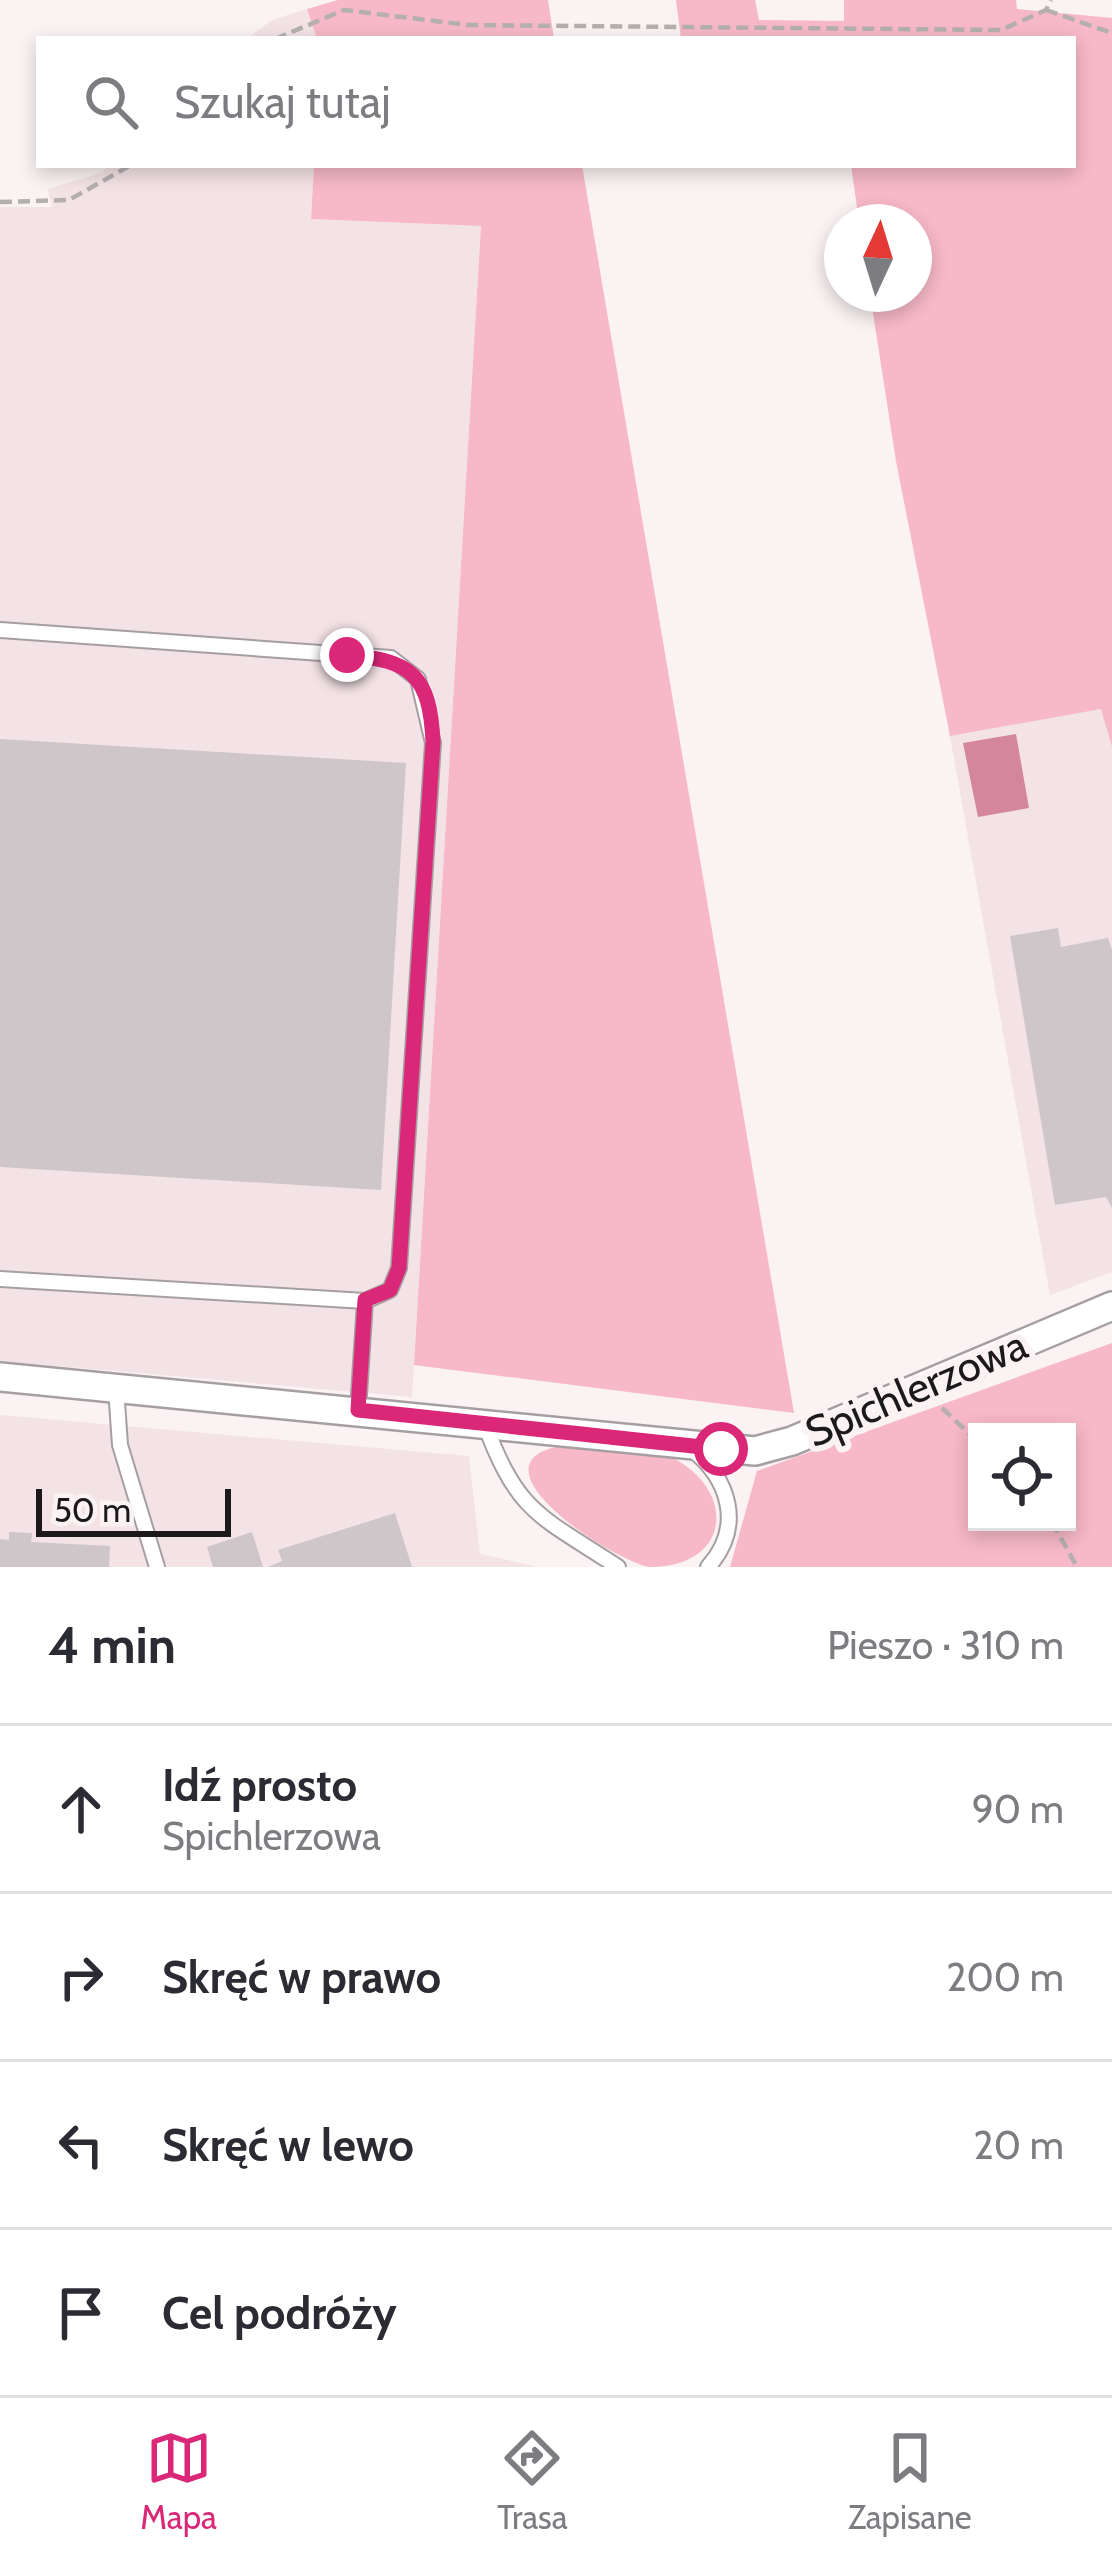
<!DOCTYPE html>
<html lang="pl">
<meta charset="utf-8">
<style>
:root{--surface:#fff;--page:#f7f7f7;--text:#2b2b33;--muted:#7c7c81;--line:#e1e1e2;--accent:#db2777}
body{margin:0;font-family:Cabin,sans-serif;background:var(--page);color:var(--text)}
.controls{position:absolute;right:36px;bottom:36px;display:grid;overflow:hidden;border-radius:0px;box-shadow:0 6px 18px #0003}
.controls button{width:108px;height:108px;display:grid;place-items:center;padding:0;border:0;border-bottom:3px solid var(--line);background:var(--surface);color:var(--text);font:60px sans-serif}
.compass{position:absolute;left:824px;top:204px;width:108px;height:108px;border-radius:50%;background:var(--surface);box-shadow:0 6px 18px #0003;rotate:4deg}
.scale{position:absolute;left:36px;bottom:30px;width:195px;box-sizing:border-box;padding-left:12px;border:6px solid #1b1919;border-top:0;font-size:33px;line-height:42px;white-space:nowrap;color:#1b1919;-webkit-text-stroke:9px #faf2f3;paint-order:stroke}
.stop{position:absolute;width:36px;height:36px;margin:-27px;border:9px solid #db2777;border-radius:50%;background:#fff}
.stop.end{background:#db2777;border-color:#fff;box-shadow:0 3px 12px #0008}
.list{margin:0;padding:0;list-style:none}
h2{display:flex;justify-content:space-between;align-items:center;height:156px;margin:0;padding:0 48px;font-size:51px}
h2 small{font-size:39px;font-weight:400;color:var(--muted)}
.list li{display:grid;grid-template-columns:78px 1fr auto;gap:36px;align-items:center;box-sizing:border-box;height:168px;padding:0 48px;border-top:3px solid var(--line)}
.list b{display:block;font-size:45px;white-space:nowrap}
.list p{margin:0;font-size:39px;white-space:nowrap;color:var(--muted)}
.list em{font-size:39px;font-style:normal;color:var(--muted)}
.icon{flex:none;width:66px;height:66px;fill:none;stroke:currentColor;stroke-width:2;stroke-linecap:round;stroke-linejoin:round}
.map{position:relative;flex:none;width:1112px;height:1567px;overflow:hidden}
.search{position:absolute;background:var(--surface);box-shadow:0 6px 18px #0003;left:36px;right:36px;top:36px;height:132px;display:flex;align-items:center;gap:30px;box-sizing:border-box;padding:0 42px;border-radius:0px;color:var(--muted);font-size:45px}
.sheet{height:828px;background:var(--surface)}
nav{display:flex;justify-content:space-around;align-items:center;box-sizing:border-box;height:168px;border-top:3px solid var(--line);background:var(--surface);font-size:33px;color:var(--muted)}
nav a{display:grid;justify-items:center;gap:6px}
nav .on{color:var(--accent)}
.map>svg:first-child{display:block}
</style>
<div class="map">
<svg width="1112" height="1567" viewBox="0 0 1112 1567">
<rect width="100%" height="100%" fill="#faf2f3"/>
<path fill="#f3e2e6" d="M307 9 317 39H246L272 20Z
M109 165H314L311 219 481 226 412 1397 0 1361V207H52L48 189 101 173Z
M1102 708 1112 747V1272L1050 1295 950 736Z
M0 1415 469 1456 480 1554 538 1567H0Z"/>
<path fill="#f7b8c7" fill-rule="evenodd" d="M338 0H548L554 39H317L307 9Z
M676 0H755L759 20 844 21V0H1016L1017 9 1112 18V747L1101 709 950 736 896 461 870 294H914V222H859L851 165H1073V39H681Z
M314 165H582L794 1413 414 1365 481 226 311 219Z
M1112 1343V1567H730L757 1471ZM977 1432H1067V1522H977Z
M566 1445C597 1449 648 1444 675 1459 737 1493 730 1567 650 1567 614 1562 458 1461 566 1445Z"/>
<path fill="#d4879c" d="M1016 734 1029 808 978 817 963 743Z"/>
<path fill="#cec6c8" d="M0 739 406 763 381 1190 0 1167Z
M1058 928 1061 947 1108 938 1112 950V1208L1106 1197 1055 1205 1010 936Z
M395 1513 412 1567H268L282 1561 278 1550Z
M9 1532 32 1533 31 1542 110 1546 109 1567H0V1539L9 1540Z
M252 1532 263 1567H213L207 1547Z"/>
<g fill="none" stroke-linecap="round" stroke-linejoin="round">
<g stroke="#a69fa1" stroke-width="18">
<path id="lane" d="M0 630 391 658 418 679 433 743 399 1268 390 1290 365 1301
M0 1279 365 1301 358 1410
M116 1388 120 1445 157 1567
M484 1422C518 1514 539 1515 618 1567
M690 1448C730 1479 744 1527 708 1567"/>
</g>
<g stroke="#a69fa1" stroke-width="32">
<path id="street" d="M0 1377 755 1451 792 1441 1112 1306"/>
</g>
<path stroke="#b5afb0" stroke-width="4.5" stroke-dasharray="12 6" stroke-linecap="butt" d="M1046 10 1112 33
M275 39 344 10 468 25 1001 30 1046 10 1051 0
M0 202 69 200 131 165
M942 1408 977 1441
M1052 1522 1077 1567"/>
<use href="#lane" stroke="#fff" stroke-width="14"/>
<use href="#street" stroke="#fff" stroke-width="27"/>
</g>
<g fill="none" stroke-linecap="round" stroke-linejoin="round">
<path stroke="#db2777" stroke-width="15" d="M347 655C412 660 430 676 433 742L399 1268 390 1290 365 1300 358 1410 721 1449"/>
</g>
<g text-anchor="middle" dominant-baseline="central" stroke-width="12" stroke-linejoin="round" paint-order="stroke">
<g font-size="42" fill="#1b1919" stroke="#faf2f3">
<text transform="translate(916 1388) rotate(-23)">Spichlerzowa</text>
</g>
</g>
</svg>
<div class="controls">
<button><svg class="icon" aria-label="locate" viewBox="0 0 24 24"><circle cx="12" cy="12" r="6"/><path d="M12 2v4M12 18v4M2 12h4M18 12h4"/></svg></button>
</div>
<svg class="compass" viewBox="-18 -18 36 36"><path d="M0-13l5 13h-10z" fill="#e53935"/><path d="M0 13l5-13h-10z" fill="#7c7c81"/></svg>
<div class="scale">50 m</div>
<div class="stop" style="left:721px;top:1449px"></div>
<div class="stop end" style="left:347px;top:655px"></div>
<div class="search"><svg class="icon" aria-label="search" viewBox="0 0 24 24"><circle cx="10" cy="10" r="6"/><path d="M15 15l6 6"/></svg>Szukaj tutaj</div>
</div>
<section class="sheet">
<h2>4 min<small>Pieszo · 310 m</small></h2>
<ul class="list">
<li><svg class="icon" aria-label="ahead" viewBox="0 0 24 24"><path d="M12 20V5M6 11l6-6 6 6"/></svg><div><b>Idź prosto</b><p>Spichlerzowa</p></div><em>90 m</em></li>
<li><svg class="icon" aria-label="right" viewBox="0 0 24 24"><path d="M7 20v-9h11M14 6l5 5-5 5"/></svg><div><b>Skręć w prawo</b></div><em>200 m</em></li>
<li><svg class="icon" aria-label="left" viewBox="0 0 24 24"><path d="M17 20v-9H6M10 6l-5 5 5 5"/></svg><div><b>Skręć w lewo</b></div><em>20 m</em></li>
<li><svg class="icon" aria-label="arrive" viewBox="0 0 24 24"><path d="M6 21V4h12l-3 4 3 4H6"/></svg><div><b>Cel podróży</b></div></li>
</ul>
</section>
<nav>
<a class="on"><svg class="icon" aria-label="map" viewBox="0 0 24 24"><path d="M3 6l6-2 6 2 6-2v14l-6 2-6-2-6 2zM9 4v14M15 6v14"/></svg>Mapa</a>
<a><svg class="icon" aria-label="directions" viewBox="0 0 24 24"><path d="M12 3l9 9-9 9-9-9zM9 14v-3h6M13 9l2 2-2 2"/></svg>Trasa</a>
<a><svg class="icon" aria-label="saved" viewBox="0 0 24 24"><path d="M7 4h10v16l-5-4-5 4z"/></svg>Zapisane</a>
</nav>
